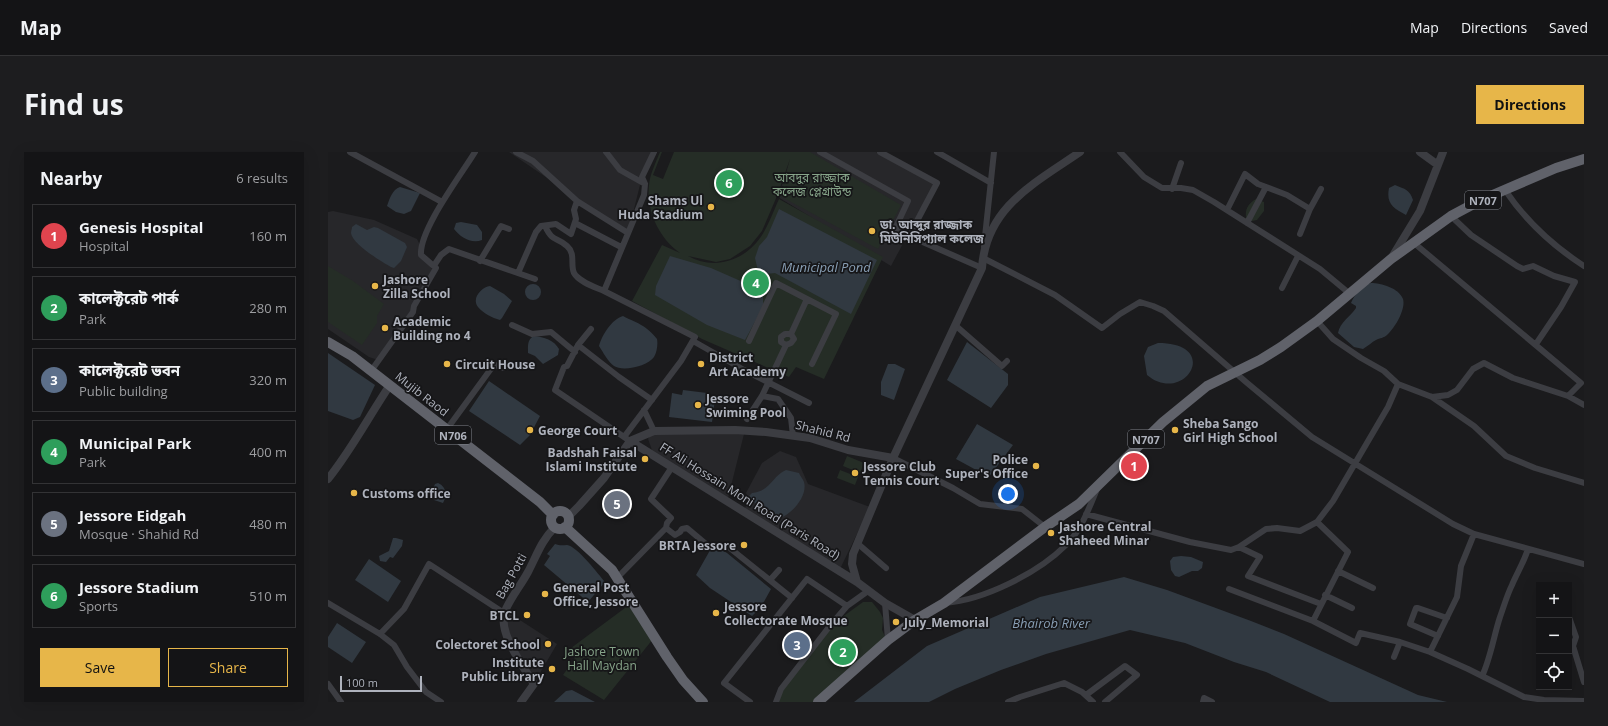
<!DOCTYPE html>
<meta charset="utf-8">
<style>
:root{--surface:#141416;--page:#1d1d1f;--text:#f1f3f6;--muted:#9d9ea1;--line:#333335;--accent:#e7b649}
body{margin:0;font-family:"Open Sans","Noto Sans Bengali",sans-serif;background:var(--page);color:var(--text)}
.controls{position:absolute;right:12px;bottom:12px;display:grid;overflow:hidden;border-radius:0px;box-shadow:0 4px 16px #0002}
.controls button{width:36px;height:36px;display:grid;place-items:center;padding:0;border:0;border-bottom:1px solid var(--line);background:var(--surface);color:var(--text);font:20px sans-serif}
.scale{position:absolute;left:12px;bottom:10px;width:82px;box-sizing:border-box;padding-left:4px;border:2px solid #aeb2bc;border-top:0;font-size:11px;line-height:14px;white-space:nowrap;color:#aeb2bc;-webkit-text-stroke:3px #161618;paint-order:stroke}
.you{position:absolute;left:680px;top:342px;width:14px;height:14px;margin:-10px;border:3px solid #fff;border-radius:50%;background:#1a73e8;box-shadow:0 0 0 6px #1a73e833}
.badge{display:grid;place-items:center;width:26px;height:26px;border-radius:50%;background:var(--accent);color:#fff;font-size:13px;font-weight:700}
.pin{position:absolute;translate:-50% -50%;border:2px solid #fff;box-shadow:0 1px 4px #0006}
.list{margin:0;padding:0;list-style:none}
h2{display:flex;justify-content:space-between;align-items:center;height:52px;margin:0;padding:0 16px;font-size:17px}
h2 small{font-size:13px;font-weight:400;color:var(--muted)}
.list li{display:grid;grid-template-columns:26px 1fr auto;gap:12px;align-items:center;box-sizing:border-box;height:64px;margin:0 8px 8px;padding:0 8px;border:1px solid var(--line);border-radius:0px}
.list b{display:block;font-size:15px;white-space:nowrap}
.list p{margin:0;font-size:13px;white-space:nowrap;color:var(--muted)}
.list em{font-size:13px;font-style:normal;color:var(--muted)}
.actions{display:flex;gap:8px;padding:12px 16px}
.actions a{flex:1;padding:9px 0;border:1px solid var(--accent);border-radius:0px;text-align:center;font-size:14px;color:var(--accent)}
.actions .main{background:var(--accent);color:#111}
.icon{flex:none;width:22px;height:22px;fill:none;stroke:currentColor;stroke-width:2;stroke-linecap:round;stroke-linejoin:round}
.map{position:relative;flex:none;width:1256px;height:550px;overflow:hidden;border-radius:0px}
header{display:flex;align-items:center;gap:24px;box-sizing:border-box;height:56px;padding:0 20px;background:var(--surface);border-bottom:1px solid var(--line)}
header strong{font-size:19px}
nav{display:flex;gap:22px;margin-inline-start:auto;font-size:14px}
.intro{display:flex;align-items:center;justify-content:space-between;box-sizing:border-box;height:96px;padding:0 24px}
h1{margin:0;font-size:28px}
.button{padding:10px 18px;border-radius:0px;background:var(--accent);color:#111;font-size:14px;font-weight:700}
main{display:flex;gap:24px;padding:0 24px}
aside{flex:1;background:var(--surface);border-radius:0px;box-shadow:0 4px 16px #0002}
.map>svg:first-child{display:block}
</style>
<header>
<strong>Map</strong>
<nav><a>Map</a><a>Directions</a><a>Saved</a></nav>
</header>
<div class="intro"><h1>Find us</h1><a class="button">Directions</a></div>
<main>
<aside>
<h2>Nearby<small>6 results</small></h2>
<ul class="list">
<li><span class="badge" style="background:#e0444e">1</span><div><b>Genesis Hospital</b><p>Hospital</p></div><em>160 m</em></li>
<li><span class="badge" style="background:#2e9e5b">2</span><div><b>কালেক্টরেট পার্ক</b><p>Park</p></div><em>280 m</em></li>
<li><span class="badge" style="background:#5c6f8a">3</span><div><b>কালেক্টরেট ভবন</b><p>Public building</p></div><em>320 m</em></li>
<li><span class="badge" style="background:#2e9e5b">4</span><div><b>Municipal Park</b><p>Park</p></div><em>400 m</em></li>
<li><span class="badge" style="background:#6b7280">5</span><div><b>Jessore Eidgah</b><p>Mosque · Shahid Rd</p></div><em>480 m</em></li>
<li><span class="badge" style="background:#2e9e5b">6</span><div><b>Jessore Stadium</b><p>Sports</p></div><em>510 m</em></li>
</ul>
<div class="actions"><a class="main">Save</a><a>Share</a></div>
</aside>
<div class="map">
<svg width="1256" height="550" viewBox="0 0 1256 550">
<rect width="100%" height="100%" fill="#1b1b1d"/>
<path fill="#27272a" d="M181 0H329L314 25 300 81Z
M465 0H548L607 32 563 114 450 45Z
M5 59 46 68 89 87 104 117 84 160 50 208 41 205 0 177V60Z
M327 281 416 282 400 346 324 298 320 287 322 283Z
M452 299 468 305 480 332 542 355 512 417 415 358 422 349 418 341 434 311Z
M181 461 229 492 209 526 201 521 182 487 178 470Z"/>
<path fill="#252d26" d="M332 0H334L325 23 335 27 346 0H482L573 53 550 97 452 44 462 7 449 44 434 79 422 94 402 107 388 110 360 104C385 118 415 110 432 86 440 75 445 60 451 47L555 105 496 227 468 215 461 225 374 187 304 149 334 93 352 101C331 86 318 59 321 33 322 22 328 10 332 0Z
M928 47 936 50V59L929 68 924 69 918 67C917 56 920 52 928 47Z
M0 114 25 129 56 152 49 164V171L34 193 0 170Z
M519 304 536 311 532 321 515 314Z
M512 318 530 325 527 333 509 326Z
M535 450H544L552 460 555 466 554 478 558 487 486 550H451L454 539 503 476 513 466Z
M301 453 325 487 276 548 235 523 247 506 239 499Z"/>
<path fill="#313941" d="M1067 33C1077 37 1082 38 1085 48L1078 63C1065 56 1058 52 1061 36Z
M72 35 92 41 83 59 76 62 68 60 59 54C62 46 64 38 72 35Z
M451 57 549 108 523 162 447 121 438 122 429 136 430 140 435 145V155L417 188 379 173 327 143 328 134 342 104 383 116 424 134 430 119 427 106 431 94 439 85Z
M133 70 149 73 154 80V88C143 92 132 85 126 77L128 71Z
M28 72 39 78 46 75 50 76 77 91 79 95 73 109 66 116 63 115C54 110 24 92 23 81 23 79 24 77 24 75Z
M1043 131C1053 131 1071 136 1075 147 1078 157 1067 176 1059 183 1056 186 1052 186 1048 188 1044 190 1040 194 1035 197L1026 195 1010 181C1012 170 1022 165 1028 156V154L1023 151C1026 143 1035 133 1043 131Z
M197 140a8 8 0 1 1 16 0a8 8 0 1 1-16 0Z
M162 134 176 142 184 149 174 166 172 168C164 166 155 161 150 155 143 146 154 135 162 134Z
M295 164C310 172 317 172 329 187 330 192 329 200 326 205 320 214 295 220 286 214 280 210 275 200 271 194 274 183 284 167 295 164Z
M206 184C216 185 226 188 231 197L230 203 215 212 207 204 200 201C200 195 199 187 206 184Z
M639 190 680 222V233L663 256 619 228Z
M830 191C895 191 856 254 819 223L816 204 820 195Z
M0 201 47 233 32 265 25 268 0 259Z
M560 212H567L577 217 566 248 553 243V230Z
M161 229 212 264 202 283 192 293 141 259Z
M355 238 379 241 378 246 387 247 384 270 341 265 344 241 354 243Z
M649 272 685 293 661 325 628 307Z
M458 318 471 321C472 324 475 327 476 330 480 344 464 362 452 366L427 351 421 344 424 341C443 339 444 324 458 318Z
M110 331C119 335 119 344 115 351L106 348 103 342 107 332Z
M65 386H68L75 388 74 394 65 406 62 405 58 410 52 409 51 404 61 399Z
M227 392C232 394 235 393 239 393 249 394 271 423 277 430L260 450 216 413 222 404 219 402Z
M385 393 399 401 443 437 433 455 424 464 382 436 368 423Z
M853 404 863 405 875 410 874 416 870 419H864L851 425 847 424 843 418 842 409 845 405Z
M41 407 73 429 60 450 27 428Z
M796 425 839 438 923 469 956 482 1090 543 1119 550H1002L938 520 906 510 857 491 802 478 718 502 673 518 627 537 601 550H526L599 494 712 445Z
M9 471 38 490 24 511 0 495V485Z
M244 538 267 550H226L238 539Z"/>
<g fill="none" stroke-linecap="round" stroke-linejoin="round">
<path stroke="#3c3d42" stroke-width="6" d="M22 0 114 50
M188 0 205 9 249 49 300 81
M278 0 292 18 317 32
M492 0 580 49 567 77 581 84
M552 0 609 31 581 84 654 116
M609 0 663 31
M792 0 816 25 834 36H853L865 38 886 50 992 117 1022 142
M844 37 853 11
M1177 38C1198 69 1225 94 1256 114
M899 58 917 22 930 32 959 43 982 57
M1123 64 1143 83 1189 114 1195 117 1205 114 1226 124 1247 130 1233 155 1208 192
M247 71 293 95
M919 71 938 35
M217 74C225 91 228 84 239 94 248 102 242 112 246 121 251 130 267 135 276 139
M972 82 982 57 993 37
M1086 91 1253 231 1240 244
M656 94 666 0
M655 103V106L727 143 774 176 792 162 812 150 825 154 836 159 918 230 984 285 1125 372 1146 382 1256 412
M152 109 173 74 181 77
M107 112 113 103 121 97 207 127
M190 121 208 80 213 74 228 72 243 82 248 67 246 58 249 49
M954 136 970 104
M989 169 1005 187 1033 206 1056 219 1070 232 1104 245 1120 243 1129 238 1145 217 1156 211 1185 226 1240 244 1256 253
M184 173 204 182 223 180 247 200
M627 173 674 214 679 209
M457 182H463L466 187 463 191 458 193 453 190V185Z
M463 182 479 147
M365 189 416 218 481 251
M421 189 448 131 508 162 484 212
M250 193 263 177
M43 219 85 160 86 154 108 116 93 103C91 78 133 23 147 0
M434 244 450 247 463 266 465 284
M1104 245 1146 274 1178 304 1207 316 1256 331
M316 258 326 279
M419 267 434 244 458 193
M119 277 165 214 167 213 175 216
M296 285 353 209 367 185 276 139 316 43 317 32 314 25 326 0
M299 287 227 238 236 215 239 214 250 193 291 225 324 248
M565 306 625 336 652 352 694 357 717 375
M344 315 323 347 343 366 339 371 338 376 347 383 352 380 354 377 359 376 378 392
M758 362 862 390 903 398 911 395 938 377 949 376 972 379 989 370 1005 349 1060 255 1070 232
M1146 382 1133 414 1129 445 1102 500 1140 517 1196 545 1216 548 1256 549
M529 391 558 416
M911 395 932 405 920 424 993 452
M403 397 464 446
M1010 419 1045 436
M289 426 338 376
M442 428 451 418
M901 437 985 469 1028 491 1032 481 1072 490 1102 500
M997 443 1024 456
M0 451 52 482 66 493 79 515 98 540 113 550
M557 451 560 488
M617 451C656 448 710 421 738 393 753 379 761 356 769 337
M1241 465 1248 485 1245 494 1256 530
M985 469 1020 400 989 370
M52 482 76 457 101 412 176 461
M1110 484 1082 472 1088 456H1090L1119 466
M1066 505 1072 490
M1154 524C1162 508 1166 483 1172 465 1176 454 1179 443 1184 433 1189 421 1196 410 1200 397
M0 532 13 550
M758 543 797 514 809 523 777 550
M422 550 396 531 479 427 519 454
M448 550 453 537 501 475 519 454 540 439
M680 550 692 545 736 531 754 540 765 550
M875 550 876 546 884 550"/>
<path stroke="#3c3d42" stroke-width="8" d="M1092 0 1110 13
M1064 105 1092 59 1115 0
M302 289 529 430
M0 327C24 297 41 264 62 233
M240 365 251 354 276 326 302 289 326 279 407 278 438 280 482 286 520 298 565 306
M587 468 557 451 529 430 524 412 525 402 565 306 654 116C658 55 707 31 752 0
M193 550 206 532C195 514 169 480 177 459 183 445 193 433 200 420 209 403 213 389 227 375"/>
<path stroke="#60626a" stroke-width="10" d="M0 190 24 204 212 350 225 363
M223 368a9 9 0 1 1 18 0a9 9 0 1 1-18 0Z
M237 375 284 418 339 505 355 528 375 550
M490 550 560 488 587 468 616 451 717 375 751 352 835 270 879 234 932 208 953 195 989 169 1063 107 1123 64 1153 48 1228 16 1256 7"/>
</g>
<g fill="#e7b649" stroke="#161618" stroke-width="1.5">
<circle cx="383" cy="55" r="4"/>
<circle cx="544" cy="79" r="4"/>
<circle cx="47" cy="134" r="4"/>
<circle cx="57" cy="176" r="4"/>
<circle cx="119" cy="212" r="4"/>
<circle cx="373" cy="212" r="4"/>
<circle cx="370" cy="253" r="4"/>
<circle cx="202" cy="278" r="4"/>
<circle cx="847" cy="278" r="4"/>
<circle cx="317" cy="307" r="4"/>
<circle cx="708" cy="314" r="4"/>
<circle cx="527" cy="321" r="4"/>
<circle cx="26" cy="341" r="4"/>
<circle cx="723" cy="381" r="4"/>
<circle cx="416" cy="393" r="4"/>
<circle cx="217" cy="442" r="4"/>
<circle cx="388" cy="461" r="4"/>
<circle cx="199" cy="463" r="4"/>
<circle cx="568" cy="470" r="4"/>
<circle cx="220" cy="492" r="4"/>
<circle cx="224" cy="517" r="4"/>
</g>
<g text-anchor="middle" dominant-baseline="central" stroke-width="3.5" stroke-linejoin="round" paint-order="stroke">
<g fill="#161618" stroke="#80838b" stroke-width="1">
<rect x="1137" y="39" width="36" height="18" rx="3"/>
<rect x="107" y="274" width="36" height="18" rx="3"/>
<rect x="800" y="278" width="36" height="18" rx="3"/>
</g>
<g font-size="11" font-weight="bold" fill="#aeb2bc">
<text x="1155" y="48">N707</text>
<text x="125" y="283">N706</text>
<text x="818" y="287">N707</text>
</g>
<g font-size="12" fill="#87a58a" stroke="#161618">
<text x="484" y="25">আবদুর রাজ্জাক<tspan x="484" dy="14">কলেজ প্লেগ্রাউন্ড</tspan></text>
<text x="274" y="499">Jashore Town<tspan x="274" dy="14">Hall Maydan</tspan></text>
</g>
<g font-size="12" font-weight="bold" fill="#aeb2bc" stroke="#161618" text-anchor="start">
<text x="375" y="48" text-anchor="end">Shams Ul<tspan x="375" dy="14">Huda Stadium</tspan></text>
<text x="552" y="72">ডা. আব্দুর রাজ্জাক<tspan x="552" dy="14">মিউনিসিপ্যাল কলেজ</tspan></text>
<text x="55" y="127">Jashore<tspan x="55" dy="14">Zilla School</tspan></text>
<text x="65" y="169">Academic<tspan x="65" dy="14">Building no 4</tspan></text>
<text x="381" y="205">District<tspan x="381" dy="14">Art Academy</tspan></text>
<text x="127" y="212">Circuit House</text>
<text x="378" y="246">Jessore<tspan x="378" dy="14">Swiming Pool</tspan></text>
<text x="855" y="271">Sheba Sango<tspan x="855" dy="14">Girl High School</tspan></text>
<text x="210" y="278">George Court</text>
<text x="309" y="300" text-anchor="end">Badshah Faisal<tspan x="309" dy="14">Islami Institute</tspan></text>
<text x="700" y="307" text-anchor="end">Police<tspan x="700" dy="14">Super's Office</tspan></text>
<text x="535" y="314">Jessore Club<tspan x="535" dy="14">Tennis Court</tspan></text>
<text x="34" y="341">Customs office</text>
<text x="731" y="374">Jashore Central<tspan x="731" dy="14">Shaheed Minar</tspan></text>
<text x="408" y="393" text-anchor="end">BRTA Jessore</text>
<text x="225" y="435">General Post<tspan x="225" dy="14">Office, Jessore</tspan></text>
<text x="396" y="454">Jessore<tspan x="396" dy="14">Collectorate Mosque</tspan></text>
<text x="191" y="463" text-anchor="end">BTCL</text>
<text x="576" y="470">July_Memorial</text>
<text x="212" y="492" text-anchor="end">Colectoret School</text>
<text x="216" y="510" text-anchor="end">Institute<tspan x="216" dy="14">Public Library</tspan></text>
</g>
<g font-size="12" fill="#aeb2bc" stroke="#161618">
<text transform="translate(94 242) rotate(38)">Mujib Raod</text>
<text transform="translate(495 279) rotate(14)">Shahid Rd</text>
<text transform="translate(422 349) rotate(32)">FF Ali Hossain Moni Road (Paris Road)</text>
<text transform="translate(183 424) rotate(-61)">Bag Potti</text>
</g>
<g font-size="13" font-style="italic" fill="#889eb4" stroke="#161618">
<text x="498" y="115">Municipal Pond</text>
<text x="723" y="471">Bhairob River</text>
</g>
</g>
</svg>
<div class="controls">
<button>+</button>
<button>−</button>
<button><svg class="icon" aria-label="locate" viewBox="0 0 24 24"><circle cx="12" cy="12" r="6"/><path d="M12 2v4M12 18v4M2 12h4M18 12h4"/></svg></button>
</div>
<div class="scale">100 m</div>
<div class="you"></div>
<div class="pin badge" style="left:806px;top:314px;background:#e0444e">1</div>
<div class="pin badge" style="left:515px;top:500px;background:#2e9e5b">2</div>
<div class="pin badge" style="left:469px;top:493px;background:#5c6f8a">3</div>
<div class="pin badge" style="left:428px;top:131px;background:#2e9e5b">4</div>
<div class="pin badge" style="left:289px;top:352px;background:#6b7280">5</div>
<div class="pin badge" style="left:401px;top:31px;background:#2e9e5b">6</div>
</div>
</main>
